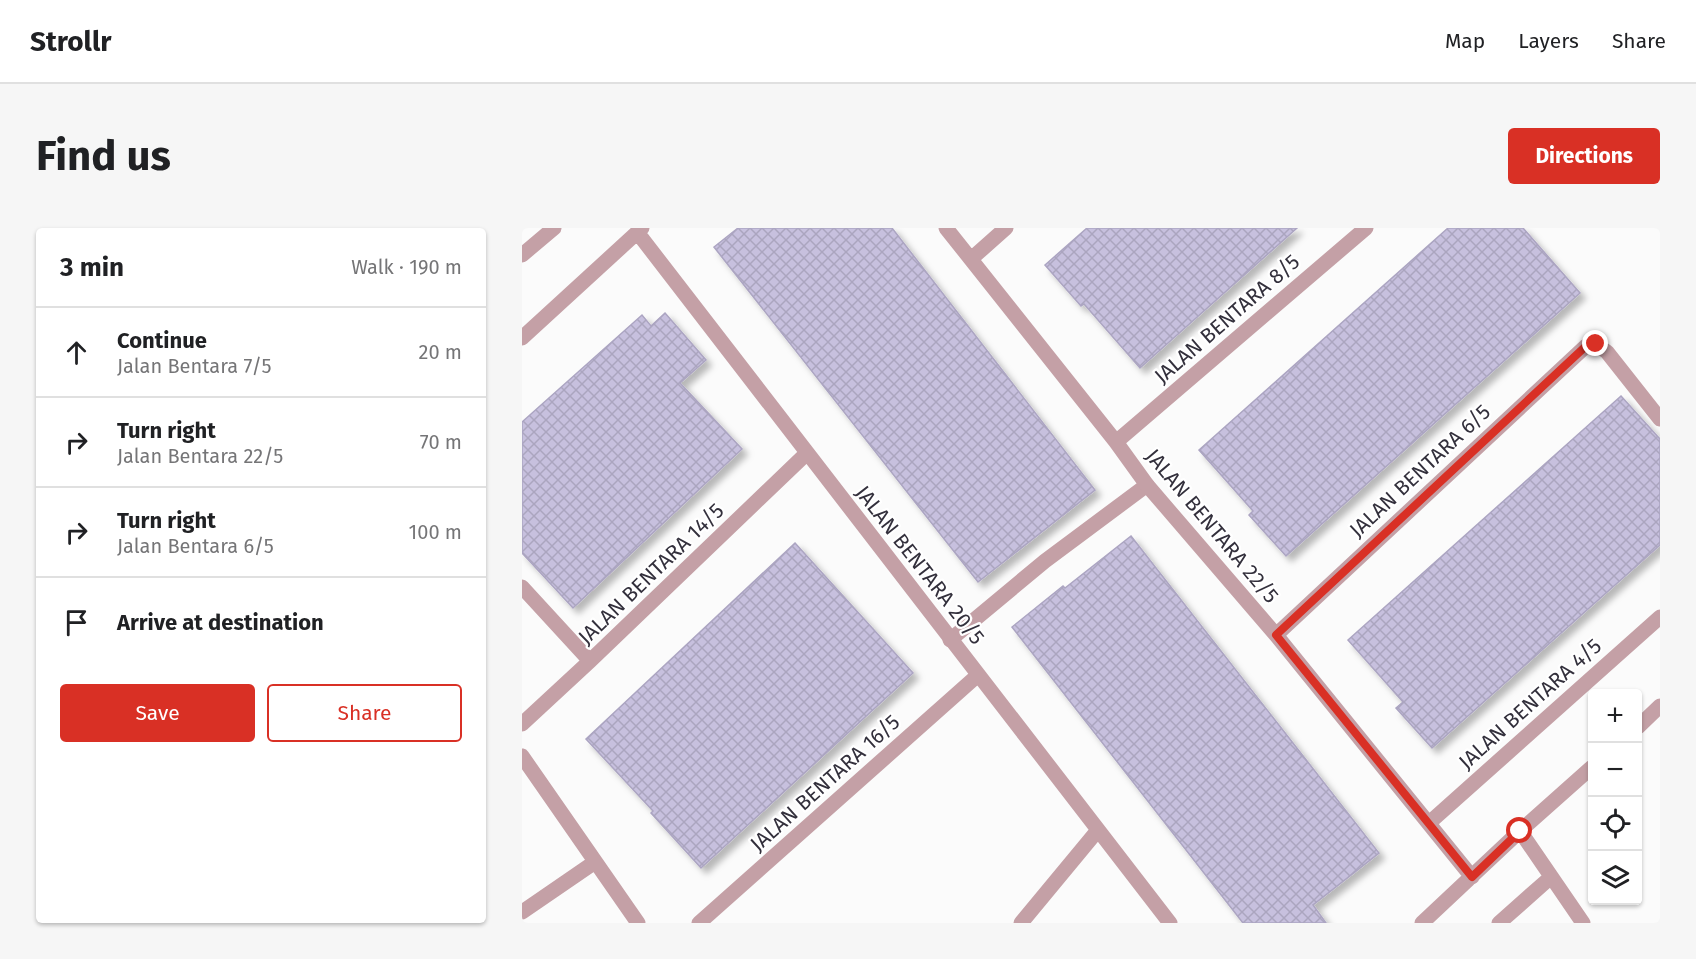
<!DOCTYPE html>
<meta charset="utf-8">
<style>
:root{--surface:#fff;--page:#f6f6f6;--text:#202124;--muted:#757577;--line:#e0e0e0;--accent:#d93025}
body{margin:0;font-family:"Fira Sans",sans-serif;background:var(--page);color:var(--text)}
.controls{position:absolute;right:18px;bottom:18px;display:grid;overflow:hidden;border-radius:6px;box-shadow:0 2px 4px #0004}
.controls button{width:54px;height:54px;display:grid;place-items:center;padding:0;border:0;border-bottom:2px solid var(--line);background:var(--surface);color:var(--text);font:30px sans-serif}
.stop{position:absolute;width:18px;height:18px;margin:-14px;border:4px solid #d93025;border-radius:50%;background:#fff}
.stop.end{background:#d93025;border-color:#fff;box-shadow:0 2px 6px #0008}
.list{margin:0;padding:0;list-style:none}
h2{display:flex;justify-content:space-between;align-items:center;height:78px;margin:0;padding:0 24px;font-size:26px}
h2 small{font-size:20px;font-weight:400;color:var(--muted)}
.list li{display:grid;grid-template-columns:39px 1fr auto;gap:18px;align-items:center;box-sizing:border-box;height:90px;padding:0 24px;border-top:2px solid var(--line)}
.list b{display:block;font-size:22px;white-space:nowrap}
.list p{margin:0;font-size:20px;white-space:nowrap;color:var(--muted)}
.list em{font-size:20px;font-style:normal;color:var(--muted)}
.actions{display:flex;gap:12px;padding:18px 24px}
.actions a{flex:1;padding:14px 0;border:2px solid var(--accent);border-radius:6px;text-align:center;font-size:21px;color:var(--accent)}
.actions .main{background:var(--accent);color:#fff}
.icon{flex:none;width:33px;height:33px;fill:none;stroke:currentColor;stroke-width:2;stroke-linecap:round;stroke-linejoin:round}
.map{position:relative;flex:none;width:1138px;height:695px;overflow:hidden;border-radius:6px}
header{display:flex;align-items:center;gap:36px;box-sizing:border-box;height:84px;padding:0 30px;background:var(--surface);border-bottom:2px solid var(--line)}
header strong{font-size:28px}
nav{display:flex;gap:33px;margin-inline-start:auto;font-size:21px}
.intro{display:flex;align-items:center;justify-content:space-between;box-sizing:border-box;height:144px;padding:0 36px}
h1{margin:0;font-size:42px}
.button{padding:15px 27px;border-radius:6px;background:var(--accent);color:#fff;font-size:21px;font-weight:700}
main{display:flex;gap:36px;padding:0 36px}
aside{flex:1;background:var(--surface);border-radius:6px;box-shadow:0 2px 4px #0004}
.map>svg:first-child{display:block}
</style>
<header>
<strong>Strollr</strong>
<nav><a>Map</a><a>Layers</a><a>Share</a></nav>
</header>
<div class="intro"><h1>Find us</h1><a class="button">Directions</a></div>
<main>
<aside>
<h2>3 min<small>Walk · 190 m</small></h2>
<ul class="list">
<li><svg class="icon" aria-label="ahead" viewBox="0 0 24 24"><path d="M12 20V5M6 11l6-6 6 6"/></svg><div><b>Continue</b><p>Jalan Bentara 7/5</p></div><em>20 m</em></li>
<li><svg class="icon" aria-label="right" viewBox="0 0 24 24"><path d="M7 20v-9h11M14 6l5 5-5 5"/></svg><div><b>Turn right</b><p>Jalan Bentara 22/5</p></div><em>70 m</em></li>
<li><svg class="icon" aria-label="right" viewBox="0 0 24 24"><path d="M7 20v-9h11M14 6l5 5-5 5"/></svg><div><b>Turn right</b><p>Jalan Bentara 6/5</p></div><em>100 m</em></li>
<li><svg class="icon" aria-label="arrive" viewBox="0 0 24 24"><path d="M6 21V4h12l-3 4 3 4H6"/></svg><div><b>Arrive at destination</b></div></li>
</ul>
<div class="actions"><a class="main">Save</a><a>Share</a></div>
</aside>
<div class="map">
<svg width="1138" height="695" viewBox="0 0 1138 695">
<defs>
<pattern id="building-cross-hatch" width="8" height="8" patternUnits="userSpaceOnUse" patternTransform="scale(1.5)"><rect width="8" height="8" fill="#c7c0de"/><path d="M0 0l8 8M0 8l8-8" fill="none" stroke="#aba5bf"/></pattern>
<filter id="shadow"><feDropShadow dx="5.5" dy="5.5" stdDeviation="3" flood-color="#0004"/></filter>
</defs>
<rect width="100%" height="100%" fill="#fbfbfb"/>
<path fill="url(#building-cross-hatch)" stroke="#aca5c2" stroke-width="1.5" filter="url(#shadow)" d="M216 0H370L573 262 456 354 192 19Z
M565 0H775L618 140 562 76 559 78 523 37Z
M926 0H1001L1058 65 764 328 727 287 731 283 677 222Z
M143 85 184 132 158 155 220 221 51 380 0 325V194L120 87 129 98Z
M1099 168 1138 211V317L910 520 874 480 881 474 826 412Z
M609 308 857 625 791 677 804 695H721L490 399 541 358 543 360Z
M273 315 391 445 179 640 129 585 131 583 64 511Z"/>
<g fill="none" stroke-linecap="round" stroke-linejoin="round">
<path stroke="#c4a0a6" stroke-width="15" d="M1074 116 1085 124 1138 191
M428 412 523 333 625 257"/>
<path stroke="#c4a0a6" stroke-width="15" d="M424 0 594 214 625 257 754 407 950 649
M115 4 648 695
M0 27 32 0
M449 31 484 0
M0 110 120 0
M594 214 844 0
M0 359 68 433
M754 407 1064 118 1074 116
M0 496 68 433 285 225
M1116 499 1138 478
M0 528 116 695
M907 595 1138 389
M998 603 1061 695
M0 684 73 634
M177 695 456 447
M499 695 576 602
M900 695 998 603 1070 539
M977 695 1029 649"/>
</g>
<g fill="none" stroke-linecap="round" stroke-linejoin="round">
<path stroke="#d93025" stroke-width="8" d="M998 603 950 649 754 407 1064 118 1074 116"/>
</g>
<g text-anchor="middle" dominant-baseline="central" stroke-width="4.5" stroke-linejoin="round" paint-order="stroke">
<g font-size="21" fill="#33303c" stroke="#fff">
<text transform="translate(705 91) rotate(-41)">JALAN BENTARA 8/5</text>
<text transform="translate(898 243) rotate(-43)">JALAN BENTARA 6/5</text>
<text transform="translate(690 298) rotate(50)">JALAN BENTARA 22/5</text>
<text transform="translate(398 337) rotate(52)">JALAN BENTARA 20/5</text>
<text transform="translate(129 346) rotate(-44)">JALAN BENTARA 14/5</text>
<text transform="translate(1008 476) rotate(-42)">JALAN BENTARA 4/5</text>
<text transform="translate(303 555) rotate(-42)">JALAN BENTARA 16/5</text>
</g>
</g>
</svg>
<div class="controls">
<button>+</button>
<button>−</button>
<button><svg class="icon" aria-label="locate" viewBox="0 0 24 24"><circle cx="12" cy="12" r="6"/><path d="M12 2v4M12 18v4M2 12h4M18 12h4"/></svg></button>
<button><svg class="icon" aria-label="layers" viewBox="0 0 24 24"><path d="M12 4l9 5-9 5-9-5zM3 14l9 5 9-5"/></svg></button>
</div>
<div class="stop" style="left:998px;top:603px"></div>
<div class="stop end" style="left:1074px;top:116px"></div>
</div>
</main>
